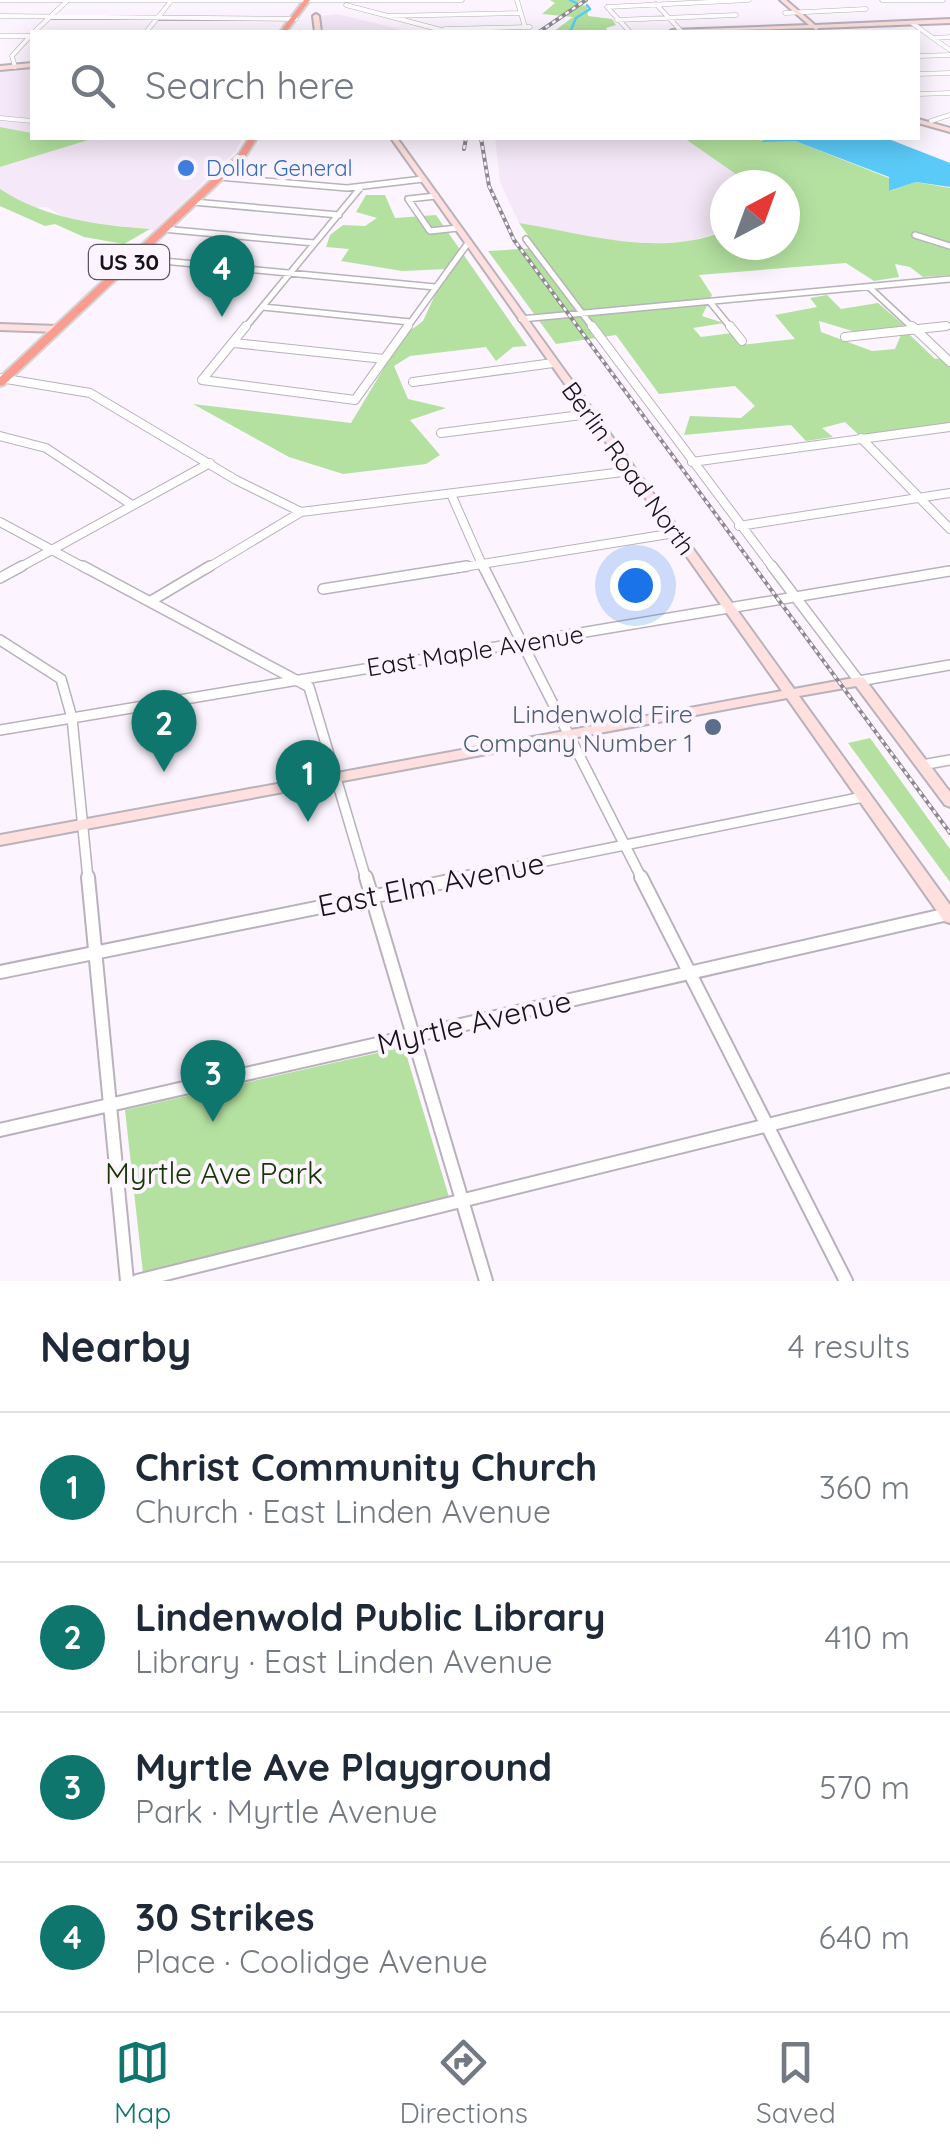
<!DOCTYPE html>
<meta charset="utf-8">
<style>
:root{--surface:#fff;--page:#f6f6f7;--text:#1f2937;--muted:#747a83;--line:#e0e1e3;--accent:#0f766e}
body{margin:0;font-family:Quicksand,sans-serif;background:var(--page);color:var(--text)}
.compass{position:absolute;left:710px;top:170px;width:90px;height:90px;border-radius:50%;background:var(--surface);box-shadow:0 5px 25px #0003;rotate:41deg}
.you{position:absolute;left:635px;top:585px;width:35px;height:35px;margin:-25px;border:8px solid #fff;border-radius:50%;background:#1a73e8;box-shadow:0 0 0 15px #1a73e833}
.badge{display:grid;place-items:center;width:65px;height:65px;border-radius:50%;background:var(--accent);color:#fff;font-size:32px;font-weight:700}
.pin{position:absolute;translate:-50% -82px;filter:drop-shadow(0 2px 5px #0008)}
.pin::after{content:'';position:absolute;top:52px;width:35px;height:30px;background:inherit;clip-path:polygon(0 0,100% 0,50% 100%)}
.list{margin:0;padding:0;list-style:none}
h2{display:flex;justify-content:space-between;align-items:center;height:130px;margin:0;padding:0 40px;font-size:42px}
h2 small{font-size:32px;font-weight:400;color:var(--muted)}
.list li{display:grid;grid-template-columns:65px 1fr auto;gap:30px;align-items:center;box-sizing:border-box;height:150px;padding:0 40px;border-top:2px solid var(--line)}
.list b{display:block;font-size:38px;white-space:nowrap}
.list p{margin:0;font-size:32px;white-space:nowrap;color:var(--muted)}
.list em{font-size:32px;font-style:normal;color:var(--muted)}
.icon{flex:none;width:55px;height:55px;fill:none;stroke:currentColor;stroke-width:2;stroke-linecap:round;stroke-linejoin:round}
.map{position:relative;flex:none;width:950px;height:1281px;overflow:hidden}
.search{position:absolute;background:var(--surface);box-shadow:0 5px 25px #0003;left:30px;right:30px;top:30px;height:110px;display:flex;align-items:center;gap:25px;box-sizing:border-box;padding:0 35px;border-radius:0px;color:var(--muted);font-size:38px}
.sheet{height:730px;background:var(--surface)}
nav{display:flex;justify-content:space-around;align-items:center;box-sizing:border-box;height:140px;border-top:2px solid var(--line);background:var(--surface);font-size:28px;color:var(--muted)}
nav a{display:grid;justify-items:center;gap:5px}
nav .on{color:var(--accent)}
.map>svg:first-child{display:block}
</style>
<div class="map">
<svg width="950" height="1281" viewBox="0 0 950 1281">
<rect width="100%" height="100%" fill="#fcf4fe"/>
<path fill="#f5e8f8" d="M337 14 399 29V32H318L317 17Z
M32 65V133L0 127V68Z
M95 138H215L242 139 236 151 154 230 69 220 47 207 30 208 0 189V167Z
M495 138H684L745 179 735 183 738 185H725V231L686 242 630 245 519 223 500 182Z"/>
<path fill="#b4e1a0" d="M550 0H581L576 4 587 6 588 16 612 19 616 25 606 28 608 32H553L573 17 542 14 555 3Z
M0 127 32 133V138H95L0 167Z
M684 138 795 141 889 178 890 191 916 182 950 188V275L923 277 910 267 895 264 899 277 874 281 846 263 699 275 712 295 702 316 724 323 693 328 701 337 732 333 740 345 795 339 775 315 817 307 810 298 827 295 841 309 878 303 906 327 859 333 819 321 821 332 872 351 895 349 901 335H910L935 359 950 357V426L862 438 845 422 822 428 833 437 806 441 791 425 684 435 690 416 741 418 755 406 735 386 659 394 616 335 556 344 488 251 537 248 519 223C588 234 657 258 725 231V245H785V185H738L734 182 743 179Z
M0 189C46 219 97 225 150 229L124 244 84 237 55 224 45 226 0 206Z
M366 195H385L395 218 436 215 527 346 513 347 496 361 486 347 410 356 394 366 408 399 446 408 410 420 440 455 426 464 343 474 289 457 193 404 351 423 403 336 423 321 447 269 402 271 341 261 349 249 326 247 330 235 343 225 365 226 377 218 356 212Z
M870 738 950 849V882L848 743Z
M404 1047 449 1197 143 1273 125 1110Z"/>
<path fill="#5acbf8" d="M765 138H886L950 163V187L916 182 889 191V177L795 141 762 142Z"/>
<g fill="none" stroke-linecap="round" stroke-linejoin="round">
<path stroke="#5acbf8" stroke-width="2.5" d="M570 0 578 4
M570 32 576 18 590 9 587 5"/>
<g stroke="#b9b1bb" stroke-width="5">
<path id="street-far4" d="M0 0H462
M517 0 525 27
M882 0H943
M656 4 682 32
M346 5 449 32
M607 7 749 0
M607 7 630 32
M785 13 866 9
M0 16 296 19
M389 16 521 13
M617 20 736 15
M912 23 950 50
M445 29 530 27
M34 32 68 0
M146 32 172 0
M0 36H32
M934 38 950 37
M918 56 950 55
M15 67 12 56 32 34
M918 74 950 73
M918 94 950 93
M0 118 32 121
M931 121 950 115"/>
</g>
<g stroke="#b9b1bb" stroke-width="8">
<path id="street-far3" d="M220 177 347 188 423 179
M436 196 408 199 430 231 458 228
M193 202 339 215
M163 229 314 243
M915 235 950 246
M526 239 594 329
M132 258 435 287
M869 287 914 329
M710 302 732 329
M263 307 410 322
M521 319 950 279
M244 329 361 187
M406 329 468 243
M922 329 950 326"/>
</g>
<g stroke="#b9b1bb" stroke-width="10">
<path id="street-far2" d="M246 326 202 380 355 400 408 326
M592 326 774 569
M730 326 742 341
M912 326 950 362
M845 337 946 326
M234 343 384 359
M0 378 90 393 236 480 301 512
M413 382 553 363
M441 433 589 414
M0 436 46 448 132 505
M861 438 950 529
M692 462 950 427
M451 494 484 569
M0 522 87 569
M739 526 950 493
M17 569 210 463
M206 569 301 512 631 471
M451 569 675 533"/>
</g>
<g stroke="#b9b1bb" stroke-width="12">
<path id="street-far1" d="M83 566 309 687 366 879
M483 566 642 879
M772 566 859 681 950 665
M0 578 22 566
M323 589 467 566
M151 601 210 566
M0 640 61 679 72 718 88 879
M0 730 950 571
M922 765 950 760
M457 879 863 797"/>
</g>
<g stroke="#b9b1bb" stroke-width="16">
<path id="street" d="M88 877 127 1281
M366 877 486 1281
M641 877 846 1281
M0 972 469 877
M0 1130 948 914
M137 1281 950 1080"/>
</g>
<g stroke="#b9b1bb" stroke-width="4">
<path id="secondary" d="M780 0H786L815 25 950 19V23L819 28 816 30 813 28 669 32 672 30 809 25Z
M316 14 319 16 321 32H315L313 16Z
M32 63V67L0 70V66Z
M918 119 950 128V132L918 123Z
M391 138H397L794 689 859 677 864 678 950 792V807L945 805 856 686 799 696 950 905V923L944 921 787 698 0 845V835L782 691Z
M0 324 57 326 62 329 57 332 0 330Z"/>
</g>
<g stroke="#d5d5d5" stroke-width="4">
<path id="highway" d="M304 0H310L286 32H280Z
M249 138H257L244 159 4 385 0 386V377L238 155Z"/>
</g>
<use href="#street-far4" stroke="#fff" stroke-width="4"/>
<use href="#street-far3" stroke="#fff" stroke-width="5"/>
<use href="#street-far2" stroke="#fff" stroke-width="8"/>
<use href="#street-far1" stroke="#fff" stroke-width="9"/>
<use href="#street" stroke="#fff" stroke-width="12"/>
<use href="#secondary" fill="#fee1de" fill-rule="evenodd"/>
<use href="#highway" fill="#fa9c90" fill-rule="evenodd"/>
<g stroke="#8e888f" stroke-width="4">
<path id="rail" d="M539 32 586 0
M481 138 489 186 514 240 950 833
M464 149 466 138"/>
</g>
<use href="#rail" stroke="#fcf4fe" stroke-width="2.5" stroke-dasharray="4" stroke-linecap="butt"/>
</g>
<circle fill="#3f7fe0" stroke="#fcf4fe" stroke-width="4" cx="186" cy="168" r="10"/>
<circle fill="#5c6f8a" stroke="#fcf4fe" stroke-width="4" cx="713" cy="727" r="10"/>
<g text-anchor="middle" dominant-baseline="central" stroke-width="8" stroke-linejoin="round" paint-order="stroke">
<g font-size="22" fill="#366cbe" stroke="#fcf4fe" text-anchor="start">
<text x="206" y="168">Dollar General</text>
</g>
<rect fill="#fcf4fe" stroke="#5c575d" stroke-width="2.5" x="89" y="245" width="80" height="34" rx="8"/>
<g font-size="22" font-weight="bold" fill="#171418">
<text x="129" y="262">US 30</text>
</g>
<g font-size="25" fill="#171418" stroke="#fcf4fe">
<text transform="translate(629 468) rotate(54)">Berlin Road North</text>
<text transform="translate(475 650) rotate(-9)">East Maple Avenue</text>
</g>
<g font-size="25" fill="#4e5e75" stroke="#fcf4fe" text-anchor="end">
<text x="693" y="713">Lindenwold Fire<tspan x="693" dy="29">Company Number 1</tspan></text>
</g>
<g font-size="30" fill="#171418" stroke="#fcf4fe">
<text transform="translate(431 884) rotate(-11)">East Elm Avenue</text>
<text transform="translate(474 1022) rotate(-13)">Myrtle Avenue</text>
</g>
<g font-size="30" fill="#153800" stroke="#fcf4fe">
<text x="214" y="1173">Myrtle Ave Park</text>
</g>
</g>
</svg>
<svg class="compass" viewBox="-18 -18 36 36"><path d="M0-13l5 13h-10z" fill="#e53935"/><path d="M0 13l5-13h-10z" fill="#747a83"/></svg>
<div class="you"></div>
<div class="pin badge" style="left:308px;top:822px">1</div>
<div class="pin badge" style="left:164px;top:772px">2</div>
<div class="pin badge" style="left:213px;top:1122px">3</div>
<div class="pin badge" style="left:222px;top:317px">4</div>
<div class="search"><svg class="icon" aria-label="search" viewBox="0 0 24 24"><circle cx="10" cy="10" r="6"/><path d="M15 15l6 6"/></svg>Search here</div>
</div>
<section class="sheet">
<h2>Nearby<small>4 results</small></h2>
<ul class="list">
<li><span class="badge">1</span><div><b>Christ Community Church</b><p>Church · East Linden Avenue</p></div><em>360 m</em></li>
<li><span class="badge">2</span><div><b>Lindenwold Public Library</b><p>Library · East Linden Avenue</p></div><em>410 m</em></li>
<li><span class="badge">3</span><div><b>Myrtle Ave Playground</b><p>Park · Myrtle Avenue</p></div><em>570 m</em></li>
<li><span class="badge">4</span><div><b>30 Strikes</b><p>Place · Coolidge Avenue</p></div><em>640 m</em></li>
</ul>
</section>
<nav>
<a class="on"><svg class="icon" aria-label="map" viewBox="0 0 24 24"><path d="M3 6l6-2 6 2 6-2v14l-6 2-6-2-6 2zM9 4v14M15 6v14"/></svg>Map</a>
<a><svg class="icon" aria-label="directions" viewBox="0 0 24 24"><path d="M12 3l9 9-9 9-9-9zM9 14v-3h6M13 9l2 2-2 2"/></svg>Directions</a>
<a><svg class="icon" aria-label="saved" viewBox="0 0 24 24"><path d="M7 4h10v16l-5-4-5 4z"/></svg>Saved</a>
</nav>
